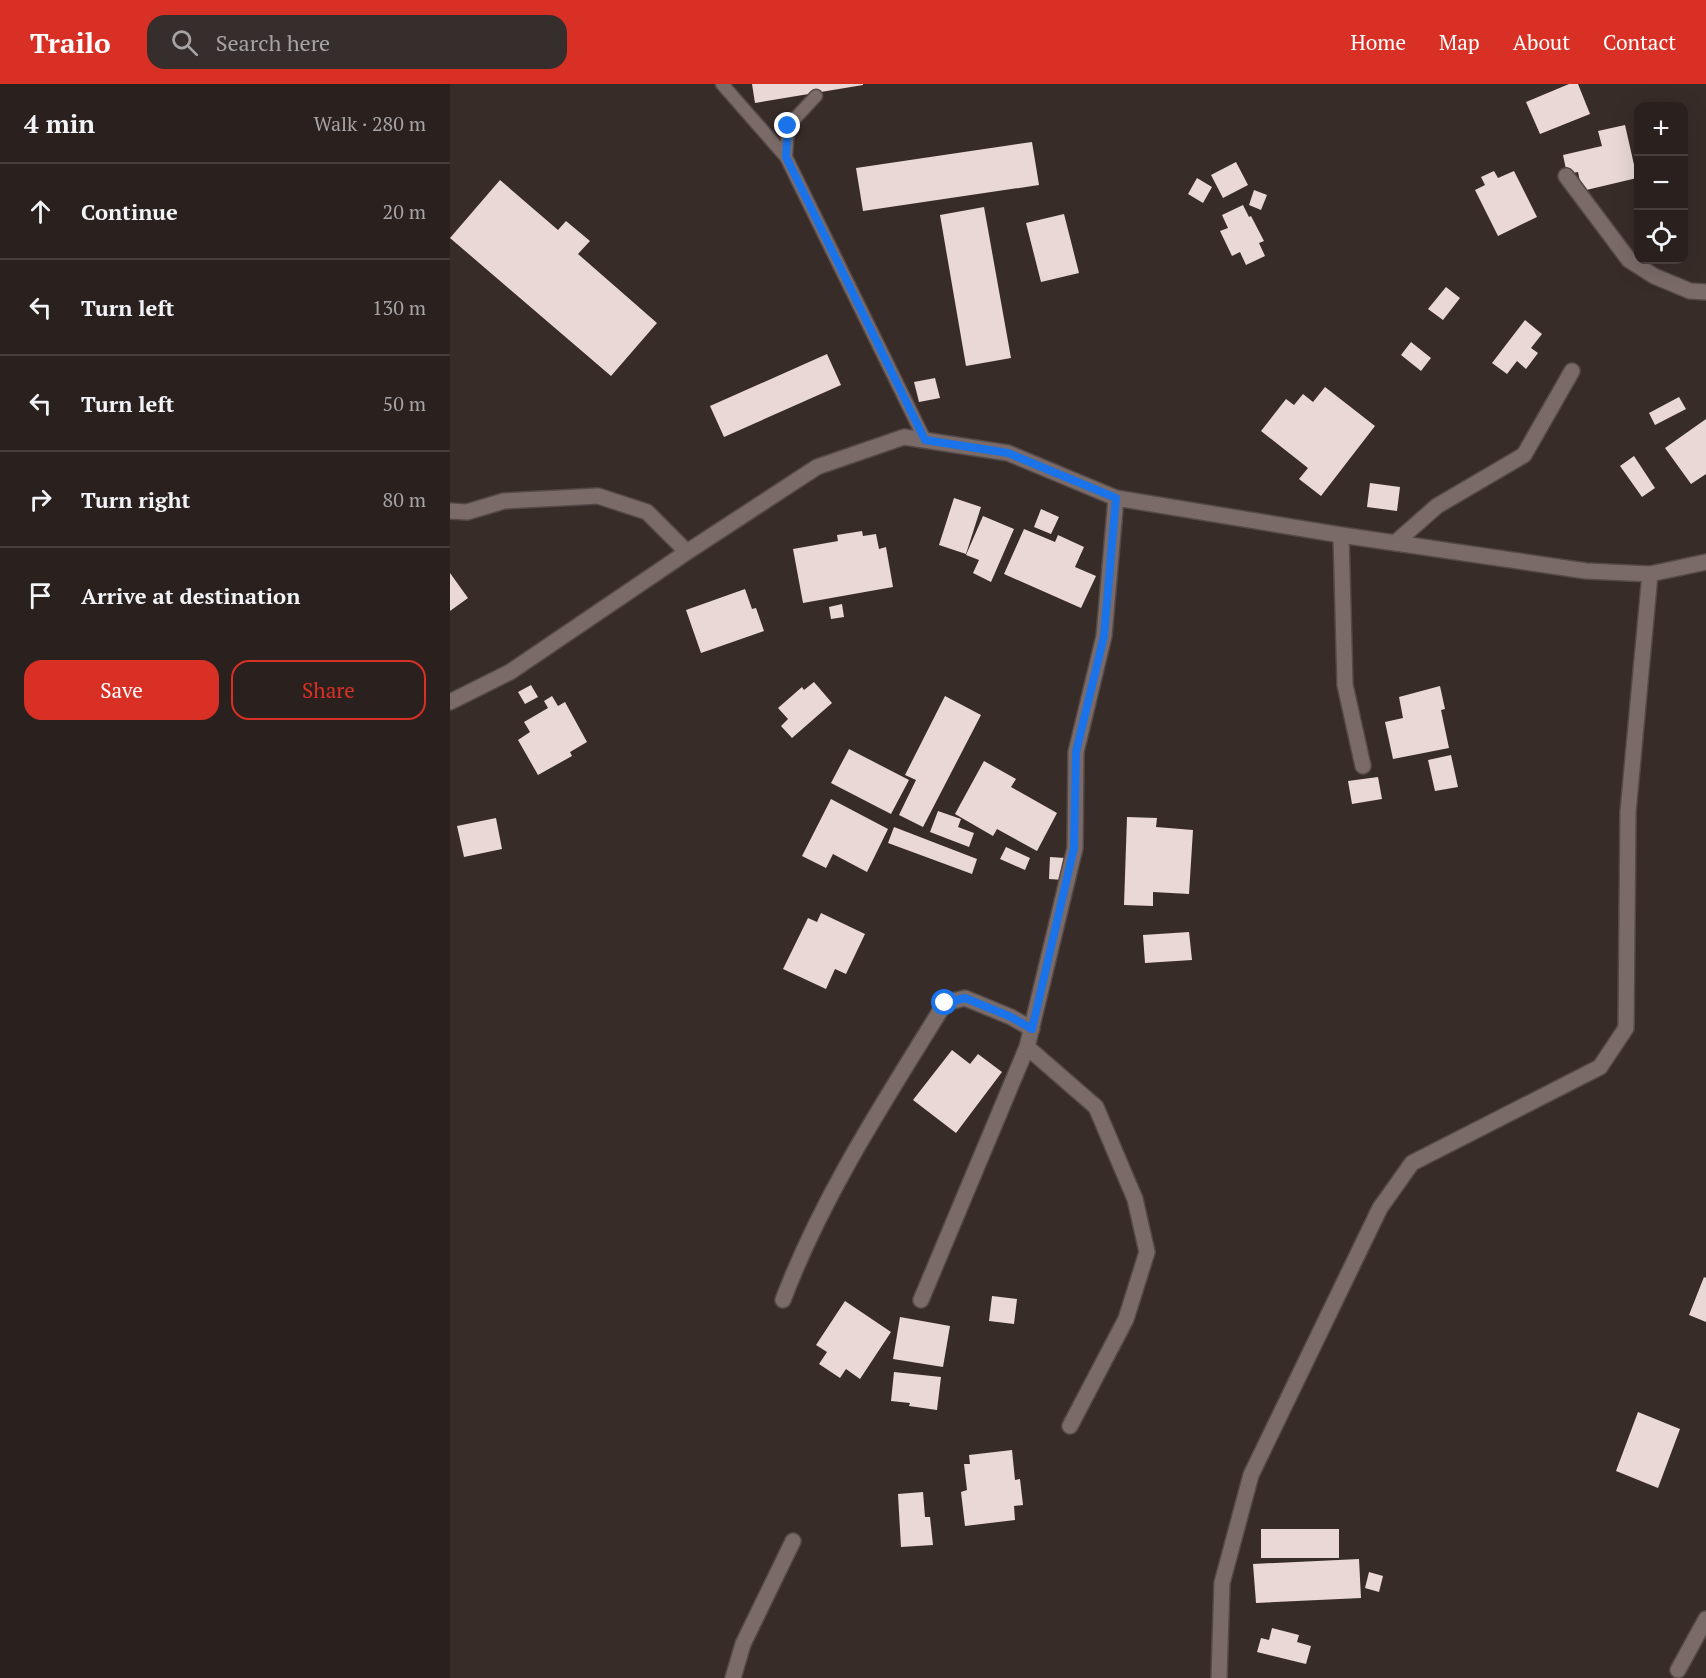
<!DOCTYPE html>
<meta charset="utf-8">
<style>
:root{--surface:#2a211f;--page:#362e2c;--text:#f1f3f6;--muted:#a5a3a4;--line:#463e3d;--accent:#d93025}
body{margin:0;font-family:"PT Serif",serif;background:var(--page);color:var(--text)}
.controls{position:absolute;right:18px;top:18px;display:grid;overflow:hidden;border-radius:12px;box-shadow:0 6px 24px #0002}
.controls button{width:54px;height:54px;display:grid;place-items:center;padding:0;border:0;border-bottom:2px solid var(--line);background:var(--surface);color:var(--text);font:30px sans-serif}
.stop{position:absolute;width:18px;height:18px;margin:-14px;border:4px solid #1a73e8;border-radius:50%;background:#fff}
.stop.end{background:#1a73e8;border-color:#fff;box-shadow:0 2px 6px #0008}
.list{margin:0;padding:0;list-style:none}
h2{display:flex;justify-content:space-between;align-items:center;height:78px;margin:0;padding:0 24px;font-size:26px}
h2 small{font-size:20px;font-weight:400;color:var(--muted)}
.list li{display:grid;grid-template-columns:39px 1fr auto;gap:18px;align-items:center;box-sizing:border-box;height:96px;padding:0 24px;border-top:2px solid var(--line)}
.list b{display:block;font-size:22px;white-space:nowrap}
.list em{font-size:20px;font-style:normal;color:var(--muted)}
.actions{display:flex;gap:12px;padding:18px 24px}
.actions a{flex:1;padding:14px 0;border:2px solid var(--accent);border-radius:18px;text-align:center;font-size:21px;color:var(--accent)}
.actions .main{background:var(--accent);color:#fff}
.icon{flex:none;width:33px;height:33px;fill:none;stroke:currentColor;stroke-width:2;stroke-linecap:round;stroke-linejoin:round}
.map{position:relative;flex:none;width:1256px;height:1594px;overflow:hidden}
header{display:flex;align-items:center;gap:36px;box-sizing:border-box;height:84px;padding:0 30px;background:var(--accent);color:#fff}
header strong{font-size:28px}
nav{display:flex;gap:33px;margin-inline-start:auto;font-size:21px}
.search{width:420px;height:54px;background:var(--page);display:flex;align-items:center;gap:15px;box-sizing:border-box;padding:0 21px;border-radius:18px;color:var(--muted);font-size:22px}
main{display:flex}
aside{flex:1;background:var(--surface)}
.map>svg:first-child{display:block}
</style>
<header>
<strong>Trailo</strong>
<div class="search"><svg class="icon" aria-label="search" viewBox="0 0 24 24"><circle cx="10" cy="10" r="6"/><path d="M15 15l6 6"/></svg>Search here</div>
<nav><a>Home</a><a>Map</a><a>About</a><a>Contact</a></nav>
</header>
<main>
<aside>
<h2>4 min<small>Walk · 280 m</small></h2>
<ul class="list">
<li><svg class="icon" aria-label="ahead" viewBox="0 0 24 24"><path d="M12 20V5M6 11l6-6 6 6"/></svg><div><b>Continue</b></div><em>20 m</em></li>
<li><svg class="icon" aria-label="left" viewBox="0 0 24 24"><path d="M17 20v-9H6M10 6l-5 5 5 5"/></svg><div><b>Turn left</b></div><em>130 m</em></li>
<li><svg class="icon" aria-label="left" viewBox="0 0 24 24"><path d="M17 20v-9H6M10 6l-5 5 5 5"/></svg><div><b>Turn left</b></div><em>50 m</em></li>
<li><svg class="icon" aria-label="right" viewBox="0 0 24 24"><path d="M7 20v-9h11M14 6l5 5-5 5"/></svg><div><b>Turn right</b></div><em>80 m</em></li>
<li><svg class="icon" aria-label="arrive" viewBox="0 0 24 24"><path d="M6 21V4h12l-3 4 3 4H6"/></svg><div><b>Arrive at destination</b></div></li>
</ul>
<div class="actions"><a class="main">Save</a><a>Share</a></div>
</aside>
<div class="map">
<svg width="1256" height="1594" viewBox="0 0 1256 1594">
<rect width="100%" height="100%" fill="#382c29"/>
<path fill="#e9d8d5" d="M302 0H413V1L305 19Z
M1119 0H1128L1140 30 1090 50 1076 18Z
M1175 41 1187 94 1132 107 1128 88 1117 90 1113 71 1152 62 1148 47Z
M582 58 589 101 413 127 406 84Z
M786 78 798 101 773 114 761 91Z
M1044 87 1048 94 1064 87 1087 133 1048 152 1025 106 1035 101 1031 93Z
M747 94 762 103 753 119 738 110Z
M50 96 108 146 116 137 140 157 128 170 207 239 161 292 0 154Z
M804 106 817 111 811 126 799 121Z
M793 121 799 133 801 132 814 157 809 159 815 172 796 181 790 168 782 172 770 147 778 144 772 131Z
M534 123 561 274 516 282 490 131Z
M614 130 629 189 591 198 576 139Z
M996 203 1010 214 993 236 978 225Z
M1075 236 1092 250 1081 264 1088 269 1076 285 1067 277 1057 290 1042 279Z
M961 258 981 274 971 287 951 271Z
M377 270 391 301 274 353 260 322Z
M485 294 490 314 469 318 464 298Z
M875 303 925 342 871 412 849 395 858 384 811 347 836 315 844 321 853 310 863 318Z
M1229 313 1236 325 1205 341 1199 329Z
M1256 335V390L1241 400 1215 364Z
M1184 372 1205 404 1192 413 1170 382Z
M920 399 950 403 947 427 917 423Z
M504 414 531 423 516 470 489 461Z
M591 425 609 433 601 450 584 443Z
M533 432 564 445 541 498 523 489 529 476 516 471Z
M574 445 605 458 608 451 634 463 625 483 646 492 631 524 554 490Z
M412 447 413 452 426 450 429 465 436 463 443 503 353 519 343 465 388 457 387 451Z
M0 489 18 514 0 527Z
M295 505 302 525 306 524 314 547 251 569 236 526Z
M392 520 394 533 381 535 379 523Z
M364 598 382 619 342 654 331 642 338 635 328 624 352 603 354 606Z
M81 601 88 613 75 620 68 608Z
M990 602 995 625 991 626 999 664 943 675 935 638 953 634 949 613Z
M102 612 108 622 115 618 137 658 120 668 122 672 88 691 68 656 80 648 74 638 98 624 94 617Z
M495 612 531 631 473 743 449 731 466 696 455 691Z
M399 665 459 696 441 730 381 699Z
M1001 671 1008 703 985 707 978 676Z
M534 677 566 695 561 703 607 729 587 767 547 745 543 752 505 730Z
M928 693 932 715 902 720 898 697Z
M381 715 438 745 417 788 383 770 376 784 352 772Z
M488 727 511 735 508 743 524 749 519 763 480 748Z
M677 733 707 734 706 743 743 746 739 810 703 808V822L674 821Z
M46 734 52 765 14 773 7 742Z
M444 743 527 775 522 790 438 759Z
M556 763 580 774 575 786 550 775Z
M600 773 615 774 614 796 599 795Z
M371 829 415 850 396 890 385 885 376 905 333 885 358 834 367 838Z
M739 848 742 876 695 879 693 851Z
M502 966 520 980 528 970 552 988 506 1049 463 1016Z
M1254 1193 1256 1194V1238L1239 1231Z
M542 1212 567 1215 564 1240 539 1237Z
M395 1217 441 1248 410 1295 396 1285 390 1294 369 1280 377 1268 366 1261Z
M450 1233 500 1242 493 1283 443 1275Z
M444 1288 491 1293 487 1326 459 1322 460 1319 441 1317Z
M1188 1328 1230 1345 1208 1404 1166 1387Z
M562 1366 565 1396 570 1395 573 1421 564 1422 565 1436 515 1442 511 1408 517 1406 514 1380H520L519 1371Z
M473 1408 475 1433H480L483 1461 451 1463 448 1410Z
M811 1445H889V1474H811Z
M909 1475 911 1514 806 1519 803 1480Z
M919 1488 933 1492 929 1508 915 1504Z
M822 1544 849 1551 847 1558 861 1562 856 1580 807 1568 811 1554 819 1556Z"/>
<g fill="none" stroke-linecap="round" stroke-linejoin="round">
<g stroke="#544948" stroke-width="15">
<path id="service" d="M272 0 336 73
M366 12 338 42 336 73 475 356"/>
</g>
<g stroke="#544948" stroke-width="18">
<path id="minor" d="M1116 92 1179 176 1204 192 1240 207 1256 208
M0 427 17 428 54 417 148 412 197 428 237 468
M891 451 895 601 913 682
M945 459 987 422 1074 371 1122 287
M0 618 60 588 237 468 367 383 454 353 558 369 666 414 891 451 1136 487 1200 490 1256 478
M577 963 646 1023 685 1115 697 1168 676 1235 620 1342
M333 1216C373 1110 436 1015 495 919L515 914 561 933 582 945
M471 1216 577 963 625 764 626 668 654 552 666 414
M1228 1586 1256 1535
M283 1594 293 1560 343 1457
M769 1594 772 1499 801 1391 930 1124 962 1079 1150 983 1176 944 1178 728 1200 490"/>
</g>
<use href="#service" stroke="#7a6b68" stroke-width="12"/>
<use href="#minor" stroke="#7a6b68" stroke-width="15"/>
</g>
<g fill="none" stroke-linecap="round" stroke-linejoin="round">
<path stroke="#1a73e8" stroke-width="8" d="M338 42 336 73 475 356 558 369 666 414 654 552 626 668 624 764 582 945 561 933 515 914 495 919"/>
</g>
</svg>
<div class="controls">
<button>+</button>
<button>−</button>
<button><svg class="icon" aria-label="locate" viewBox="0 0 24 24"><circle cx="12" cy="12" r="6"/><path d="M12 2v4M12 18v4M2 12h4M18 12h4"/></svg></button>
</div>
<div class="stop" style="left:495px;top:919px"></div>
<div class="stop end" style="left:338px;top:42px"></div>
</div>
</main>
